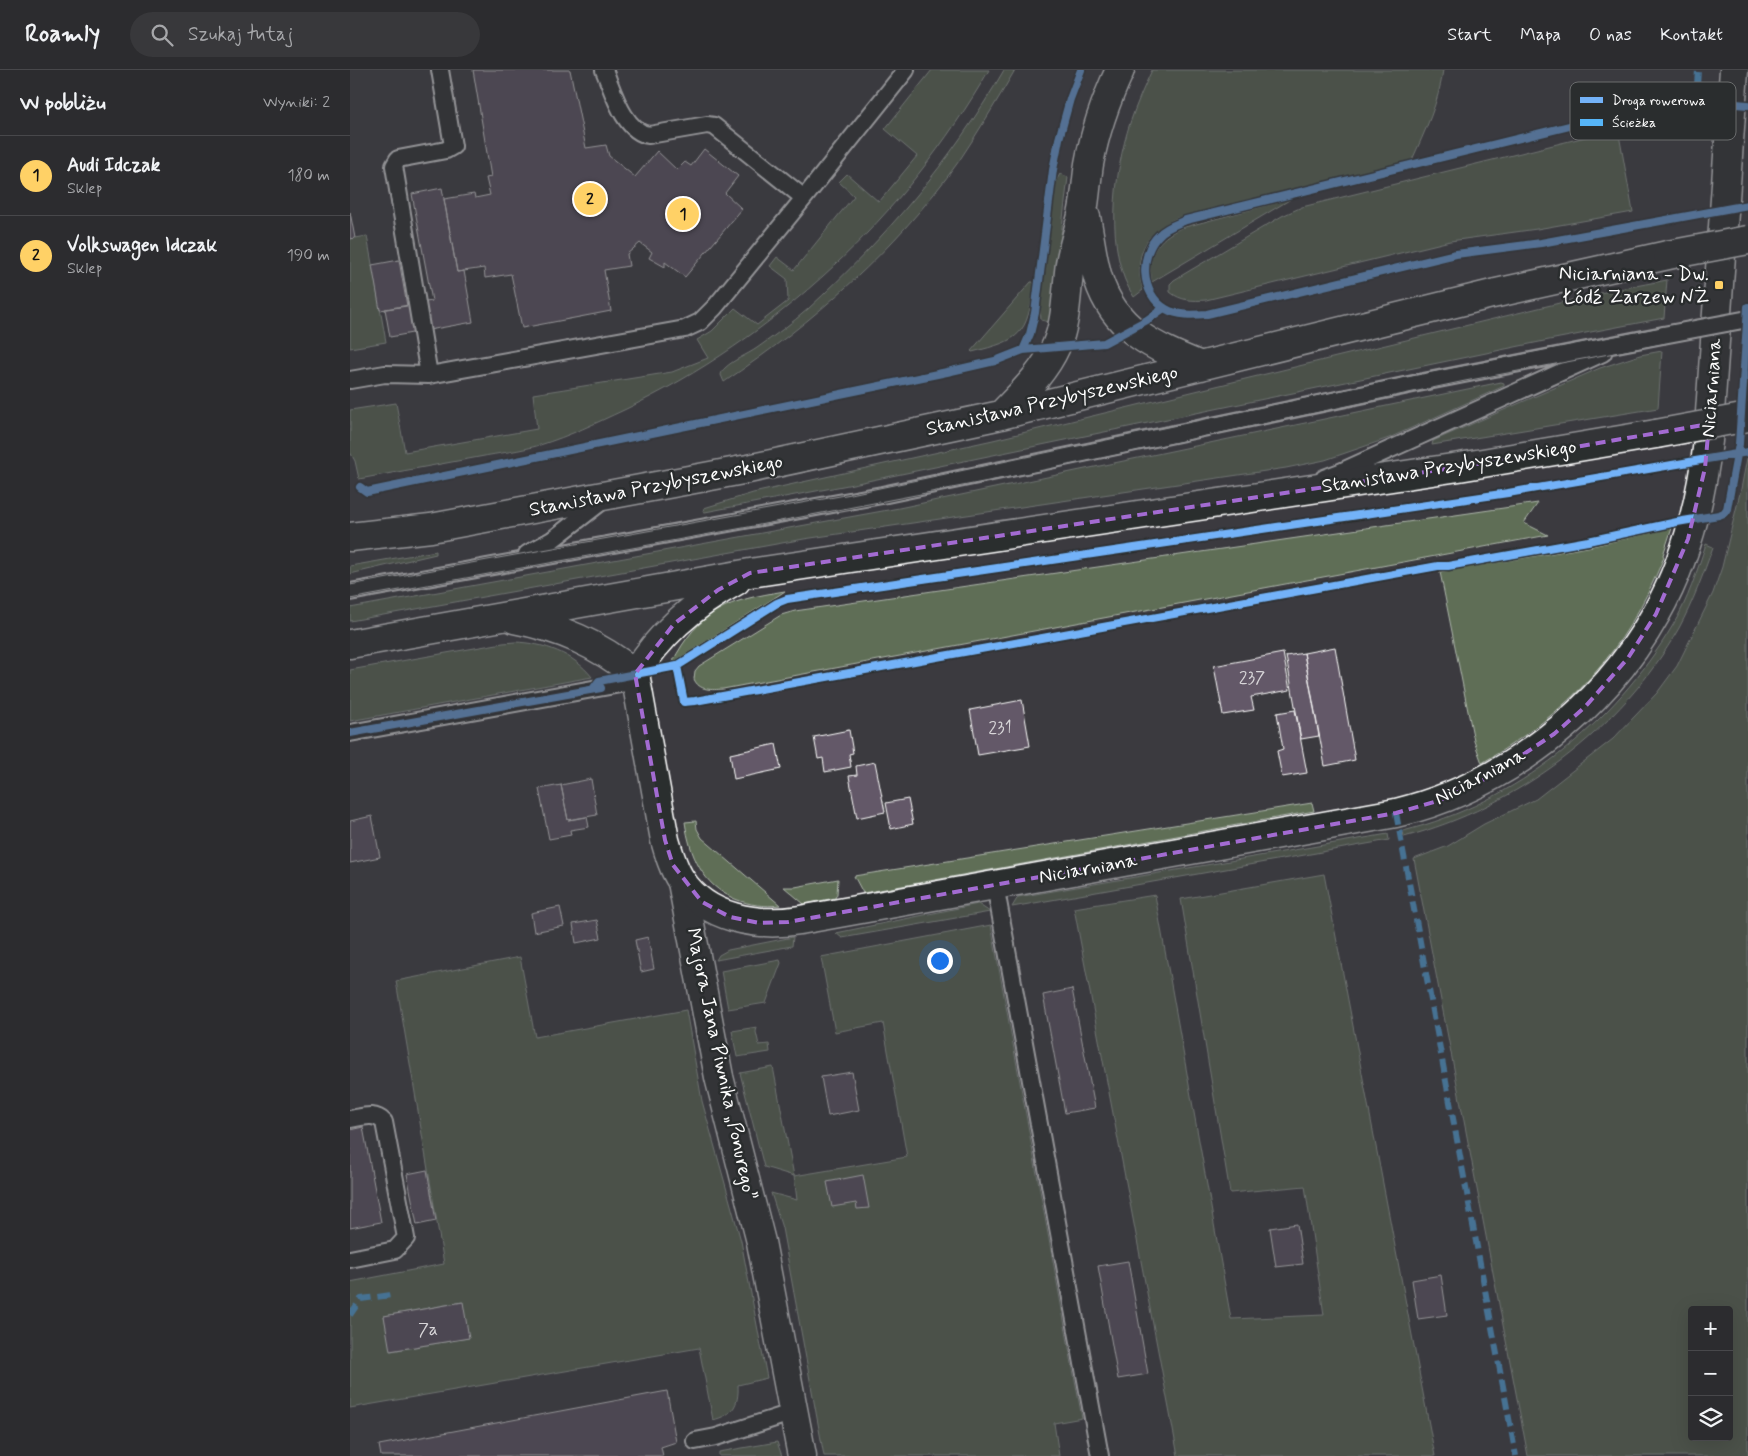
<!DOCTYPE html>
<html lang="pl">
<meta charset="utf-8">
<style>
:root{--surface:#2c2c2f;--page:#38383b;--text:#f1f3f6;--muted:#a6a7aa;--line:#48484b;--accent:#ffd166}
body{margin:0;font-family:Mynerve,sans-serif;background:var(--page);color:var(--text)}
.controls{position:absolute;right:15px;bottom:15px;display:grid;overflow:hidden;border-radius:5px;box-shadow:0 5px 20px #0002}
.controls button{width:45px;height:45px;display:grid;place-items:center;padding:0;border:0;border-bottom:1px solid var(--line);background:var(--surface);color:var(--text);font:25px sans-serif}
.you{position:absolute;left:589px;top:890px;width:18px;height:18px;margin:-12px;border:4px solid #fff;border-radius:50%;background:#1a73e8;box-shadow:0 0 0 8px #1a73e833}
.badge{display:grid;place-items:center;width:32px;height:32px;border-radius:50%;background:var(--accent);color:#111;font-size:16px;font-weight:700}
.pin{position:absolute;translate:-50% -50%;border:2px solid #fff;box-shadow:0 1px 5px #0006}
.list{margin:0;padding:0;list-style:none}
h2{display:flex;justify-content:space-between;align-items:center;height:65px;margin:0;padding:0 20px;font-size:21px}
h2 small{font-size:16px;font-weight:400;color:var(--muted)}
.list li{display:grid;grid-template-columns:32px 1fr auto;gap:15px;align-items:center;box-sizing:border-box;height:80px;padding:0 20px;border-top:1px solid var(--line)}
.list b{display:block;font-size:19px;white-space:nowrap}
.list p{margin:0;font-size:16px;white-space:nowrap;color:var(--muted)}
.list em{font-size:16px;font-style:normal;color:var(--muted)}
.icon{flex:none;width:28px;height:28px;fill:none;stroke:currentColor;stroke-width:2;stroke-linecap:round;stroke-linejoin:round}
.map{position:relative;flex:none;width:1398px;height:1386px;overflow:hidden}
header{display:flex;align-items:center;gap:30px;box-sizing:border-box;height:70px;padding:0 25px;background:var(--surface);border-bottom:1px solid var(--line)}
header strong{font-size:24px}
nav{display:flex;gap:28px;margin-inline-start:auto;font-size:18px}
.search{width:350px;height:45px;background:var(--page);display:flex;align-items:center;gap:12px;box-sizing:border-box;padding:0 18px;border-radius:28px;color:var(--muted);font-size:19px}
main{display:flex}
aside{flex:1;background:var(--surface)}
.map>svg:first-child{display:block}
</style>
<header>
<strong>Roamly</strong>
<div class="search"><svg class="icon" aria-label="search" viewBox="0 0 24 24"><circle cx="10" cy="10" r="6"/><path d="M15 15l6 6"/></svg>Szukaj tutaj</div>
<nav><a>Start</a><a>Mapa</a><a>O nas</a><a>Kontakt</a></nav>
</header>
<main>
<aside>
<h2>W pobliżu<small>Wyniki: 2</small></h2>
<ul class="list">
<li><span class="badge">1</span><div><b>Audi Idczak</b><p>Sklep</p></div><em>180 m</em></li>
<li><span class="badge">2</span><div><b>Volkswagen Idczak</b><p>Sklep</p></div><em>190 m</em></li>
</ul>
</aside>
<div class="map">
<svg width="1398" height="1386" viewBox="0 0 1398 1386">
<rect width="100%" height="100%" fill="#3b3a3f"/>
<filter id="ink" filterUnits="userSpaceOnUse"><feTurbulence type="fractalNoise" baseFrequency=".02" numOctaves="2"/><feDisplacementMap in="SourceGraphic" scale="10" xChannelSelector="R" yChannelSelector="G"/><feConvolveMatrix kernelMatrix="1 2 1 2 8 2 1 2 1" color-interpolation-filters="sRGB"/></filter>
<g filter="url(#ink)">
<path fill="#5e6e57" stroke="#aeb6ab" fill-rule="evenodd" d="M582 0H639C555 146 426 268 274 340 246 353 219 366 190 375 170 381 149 383 129 387 89 394 49 402 9 409L5 391 0 382V340L46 333 55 382 187 359 183 324 322 302 358 288 347 270 362 261 385 238 407 255 438 231 437 209 420 196 427 187 444 200 504 126 489 112 497 104 529 132 567 86 535 59Z
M654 0H665C647 31 629 61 609 91 546 179 464 252 374 312L371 305C372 301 372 301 375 298 383 290 397 285 407 278 424 266 442 253 458 239 537 166 600 93 654 0Z
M802 0H1093C1089 32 1075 61 1062 90L827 148C795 162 783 186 793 220L784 227C754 183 764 102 780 53 786 35 794 17 802 0Z
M1268 59 1283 142 1187 159 1100 171 856 230C843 231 831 231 820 222V214L824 210 932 146 952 137Z
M710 104 718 107 702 241 699 252 691 250 690 238 706 111Z
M941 129 802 212C796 185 807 169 831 158Z
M17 166 36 272 0 278V169Z
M1317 210 1314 248 1199 270 498 415 355 442 353 441 354 438 403 423 643 370 1259 221Z
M681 212H683L684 215C677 265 671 270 622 282L621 281Z
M1312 281 1308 338 1082 375 1083 371 1250 298 1290 285Z
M1151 312 1154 313V316L1039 368 975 390 936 398 454 469 0 551V538L549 438Z
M1398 383V1386H1178L1064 789 1098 776 1134 754 1186 729 1263 669 1307 623 1327 596 1363 523 1372 497 1391 419ZM1342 1240H1379V1367H1342Z
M1188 433 1174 453 1198 465 373 619C362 620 349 621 344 609L345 601 349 596 431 545 445 541Z
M1322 458 1313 485 1314 487C1274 585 1222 639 1132 693L1124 671 1090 502 1238 477Z
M1356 474 1363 477C1353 505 1343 532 1329 558 1271 660 1167 737 1054 767L1053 761C1166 733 1264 654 1323 555 1338 530 1347 501 1356 474Z
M86 481V484L0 504V496Z
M435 521 429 525 322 593C349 540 378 530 435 521Z
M165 572C194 573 224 584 242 607L0 651V600L153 573Z
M962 733 964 741 513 823 504 806Z
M346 751 347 759 352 768 430 835C414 837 400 835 385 829 352 815 340 785 335 752Z
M1038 764 1039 770 662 837 668 827Z
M974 804 1085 1386H828L724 838 805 825 881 1249 974 1245 955 1116 880 1123 831 829Z
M488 809 487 824 485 828 454 834 434 817H445Z
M628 834 640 842 492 868 486 863Z
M641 855 732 1348 704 1353 709 1386H474L432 1158 421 1123 447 1130 444 1106 414 1097 390 1003 423 997 444 1106 557 1087 533 953 485 962 471 887Z
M443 867 442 876 366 890 369 885 378 880Z
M170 887 185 967 336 940 352 1031 391 1171 417 1308 388 1315C389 1335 383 1345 363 1350L349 1278 0 1338V1212L94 1194 46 911ZM112 1232 118 1268 41 1281 34 1246Z
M430 890 431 893 416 933 378 939 371 901Z
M407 957 406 962 409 975 419 974 420 982 387 987 382 961Z
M427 1372 432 1386H369V1382Z"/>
<path fill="#645967" stroke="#fff" d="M123 0H220L236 78 256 75 259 86 285 107 307 81 327 100 335 92 341 96 354 79 388 106 375 123 392 139 335 207 315 192V197L299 188 302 182 290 173 277 184 279 196 254 200 261 241 172 258 161 204 135 208 134 198 107 202 94 129 124 124 125 128 140 125 136 108 141 107Z
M92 118 107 202 114 201 123 252 40 267 35 239 82 231 62 124Z
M0 142 5 168 0 169Z
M49 190 57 236 30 240 22 195Z
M1398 282V315H1396L1390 283Z
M985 577 1005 690 975 696 954 583Z
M933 583 940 620 901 627 904 640 873 645 864 596Z
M954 583 969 666 951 669 936 586Z
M672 630 680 676 628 685 620 640Z
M945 640 957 703 932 707 927 681 933 679 927 643Z
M499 660 503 683 499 684 501 697 475 702 473 688 468 689 464 667Z
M426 674 431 699 384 709 380 684Z
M525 692 535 742 507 748 499 706 507 705 506 696Z
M241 709 247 745 218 750 211 715Z
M211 715 218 750 237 747 239 757 220 760 221 765 199 769 189 719Z
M558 729 563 754 541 759 536 733Z
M22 746 30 787 0 793V751Z
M210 837 214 856 184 862 181 843Z
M247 850 251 868 226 873 223 854Z
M298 867 304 899 291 902 285 870Z
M722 919 745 1038 715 1043 693 925Z
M502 1002 509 1040 478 1046 471 1007Z
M13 1057 31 1152 0 1158V1060Z
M77 1100 86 1151 67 1155 57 1104Z
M513 1105 519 1138 507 1139 506 1133 482 1137 477 1112Z
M947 1154 953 1194 926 1197 920 1158Z
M778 1191 798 1304 768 1309 748 1196Z
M1091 1205 1097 1245 1068 1249 1062 1210Z
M113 1232 119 1268 40 1281 34 1246Z
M317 1321 326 1372 311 1377 313 1386H31L29 1375Z"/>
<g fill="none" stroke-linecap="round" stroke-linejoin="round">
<g stroke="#fff" stroke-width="20">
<path id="service" d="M254 0C263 21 274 62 299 65L357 55 364 56 454 128
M79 305 44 96 48 89 96 80 103 76 90 0
M0 310 35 304 79 305 335 259 350 252 365 237 454 128 556 0
M974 408 990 402 1253 283
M177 484 202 470 255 429
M0 522 532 425 1068 313 1313 265
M0 663 287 611
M645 815 750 1386
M0 1049C12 1047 25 1042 34 1052L56 1168 45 1180 0 1189
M345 1371 366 1367 444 1342"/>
</g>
<g stroke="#fff" stroke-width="31">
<path id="minor" d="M332 812 369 1007 411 1172 452 1386"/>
</g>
<g stroke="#fff" stroke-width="31">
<path id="tertiary" d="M285 604 315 770C319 784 323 798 331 810 356 849 408 857 450 850L1046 743C1154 717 1252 641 1306 544 1336 491 1351 431 1358 371L1384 0"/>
</g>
<g stroke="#fff" stroke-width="31">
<path id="secondary" d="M736 147C740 167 742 188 748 208 764 260 804 277 851 296
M651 345C671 324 694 303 706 276 717 251 716 222 720 194 723 174 731 155 734 135 736 121 737 107 739 94 745 61 756 30 770 0
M0 467 81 458 398 399 651 345 1142 224 1318 185
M164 549C211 558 248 574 285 604 310 563 344 534 386 511
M0 574 400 503 1109 397 1306 364"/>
</g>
<use href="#service" stroke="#2a2d2e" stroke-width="16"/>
<use href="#minor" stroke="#2a2d2e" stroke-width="28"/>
<use href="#tertiary" stroke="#2a2d2e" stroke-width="28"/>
<use href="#secondary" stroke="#2a2d2e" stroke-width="28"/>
<path stroke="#fff" stroke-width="1" d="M0 515 501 424 1021 314 1398 240
M0 529 404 456 701 399 1115 311 1398 258"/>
<g stroke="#fff" stroke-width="20" stroke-linecap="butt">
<path id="service-bridge" d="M1313 265 1398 249"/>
</g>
<g stroke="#fff" stroke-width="31" stroke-linecap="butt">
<path id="secondary-bridge" d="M1318 185 1398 170
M1306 364 1398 347"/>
</g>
<use href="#service-bridge" stroke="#2a2d2e" stroke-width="16"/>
<use href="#secondary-bridge" stroke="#2a2d2e" stroke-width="28"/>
<path stroke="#56b5f8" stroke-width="6" stroke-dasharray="12 6" stroke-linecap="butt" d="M1346 32 1348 0
M1046 743 1166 1386
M0 1245 11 1229 42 1225"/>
<g stroke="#2a2d2e" stroke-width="11">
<path id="cycleway" d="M1398 35C1364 32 1331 31 1297 37L836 150C827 154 816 157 809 165 789 184 790 224 816 239 828 246 843 245 857 244L1106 184 1191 173 1398 135
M673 280 680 264 685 243 703 100 709 69 720 29 731 0
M10 417 17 422 597 302 645 291 673 280 754 273 797 250 814 238
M327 596 334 632 345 631 1088 496H1098L1238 471 1327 452 1369 445 1374 443 1377 439 1389 374 1398 237
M243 619 249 611 327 596 427 533 437 529 1158 423 1398 382
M0 663 251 618"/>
</g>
<use href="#cycleway" stroke="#73b2f8" stroke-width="8"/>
</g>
</g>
<path d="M0 0H1398V1386H0ZM1359 354 1355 398 1338 469 1306 544 1278 588 1235 637 1204 664 1139 707 1091 730 1046 743 438 852 409 853 380 847 352 832 323 795 315 770 285 604 324 554 368 520 400 503 1109 397Z" fill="#3b3a3f" fill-opacity=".55" fill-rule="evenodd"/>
<path fill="none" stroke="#a36bd2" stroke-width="4" stroke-dasharray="10 6" stroke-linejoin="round" d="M1359 354 1355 398 1338 469 1306 544 1278 588 1235 637 1204 664 1139 707 1091 730 1046 743 438 852 409 853 380 847 352 832 323 795 315 770 285 604 324 554 368 520 400 503 1109 397Z"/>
<rect fill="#ffd166" stroke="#2a2d2e" stroke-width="2" x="1364" y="210" width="10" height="10" rx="2.5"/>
<g text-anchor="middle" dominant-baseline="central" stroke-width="5" stroke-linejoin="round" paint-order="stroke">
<g font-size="18" fill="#d8d6d9">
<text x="902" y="608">237</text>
<text x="650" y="658">231</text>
<text x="78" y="1260">7a</text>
</g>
<g font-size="20" fill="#fff" stroke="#2a2d2e" text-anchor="end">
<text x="1359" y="204">Niciarniana - Dw.<tspan x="1359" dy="23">Łódź Zarzew NŻ</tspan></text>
</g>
<g font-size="20" fill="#fff" stroke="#2a2d2e">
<text transform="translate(1362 318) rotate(-86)">Niciarniana</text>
<text transform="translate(702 331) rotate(-13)">Stanisława Przybyszewskiego</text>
<text transform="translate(1099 397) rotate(-9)">Stanisława Przybyszewskiego</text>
<text transform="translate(306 416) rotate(-11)">Stanisława Przybyszewskiego</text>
<text transform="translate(1130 707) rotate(-28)">Niciarniana</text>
<text transform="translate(738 799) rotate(-10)">Niciarniana</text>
<text transform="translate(371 994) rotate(78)">Majora Jana Piwnika „Ponurego”</text>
</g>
</g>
<rect x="1220" y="12" width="166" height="58" rx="8" fill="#2a2d2e" stroke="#6a6c6d" stroke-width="1"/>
<rect x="1230" y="27" width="23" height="6" fill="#73b2f8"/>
<rect x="1230" y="49" width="23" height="7" fill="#56b5f8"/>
<g font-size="14" fill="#fff">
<text x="1262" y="35">Droga rowerowa</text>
<text x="1262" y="57">Ścieżka</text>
</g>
</svg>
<div class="controls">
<button>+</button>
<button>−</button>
<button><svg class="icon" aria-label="layers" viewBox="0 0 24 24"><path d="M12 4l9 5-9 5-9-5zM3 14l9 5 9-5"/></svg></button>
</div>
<div class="you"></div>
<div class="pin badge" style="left:333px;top:144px">1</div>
<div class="pin badge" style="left:240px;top:129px">2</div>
</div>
</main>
